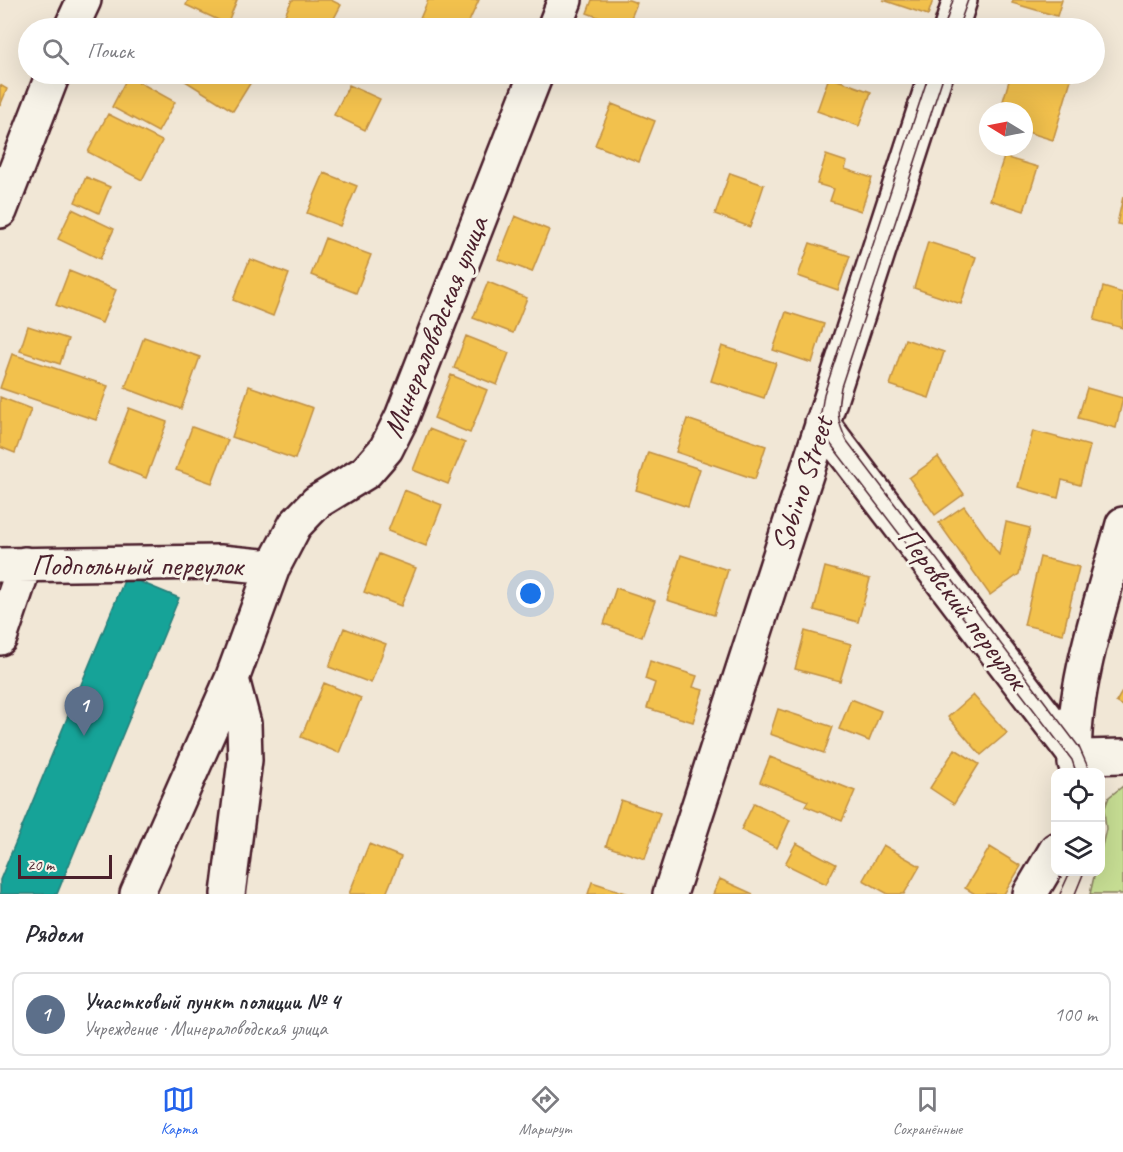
<!DOCTYPE html>
<html lang="ru">
<meta charset="utf-8">
<style>
:root{--surface:#fff;--page:#f2f2f3;--text:#2b2b33;--muted:#7c7c81;--line:#e1e1e2;--accent:#2563eb}
body{margin:0;font-family:Caveat,sans-serif;background:var(--page);color:var(--text)}
.controls{position:absolute;right:18px;bottom:18px;display:grid;overflow:hidden;border-radius:12px;box-shadow:0 6px 24px #0002}
.controls button{width:54px;height:54px;display:grid;place-items:center;padding:0;border:0;border-bottom:2px solid var(--line);background:var(--surface);color:var(--text);font:30px sans-serif}
.compass{position:absolute;left:979px;top:102px;width:54px;height:54px;border-radius:50%;background:var(--surface);box-shadow:0 6px 24px #0002;rotate:280deg}
.scale{position:absolute;left:18px;bottom:15px;width:94px;box-sizing:border-box;padding-left:6px;border:3px solid #4a1f2b;border-top:0;font-size:16px;line-height:21px;white-space:nowrap;color:#4a1f2b;-webkit-text-stroke:4px #f7f3e8;paint-order:stroke}
.you{position:absolute;left:531px;top:594px;width:21px;height:21px;margin:-15px;border:4px solid #fff;border-radius:50%;background:#1a73e8;box-shadow:0 0 0 9px #1a73e833}
.badge{display:grid;place-items:center;width:39px;height:39px;border-radius:50%;background:var(--accent);color:#fff;font-size:20px;font-weight:700}
.pin{position:absolute;translate:-50% -50px;filter:drop-shadow(0 2px 3px #0008)}
.pin::after{content:'';position:absolute;top:32px;width:21px;height:18px;background:inherit;clip-path:polygon(0 0,100% 0,50% 100%)}
.list{margin:0;padding:0;list-style:none}
h2{display:flex;justify-content:space-between;align-items:center;height:78px;margin:0;padding:0 24px;font-size:26px}
h2 small{font-size:20px;font-weight:400;color:var(--muted)}
.list li{display:grid;grid-template-columns:39px 1fr auto;gap:18px;align-items:center;box-sizing:border-box;height:84px;margin:0 12px 12px;padding:0 12px;border:2px solid var(--line);border-radius:12px}
.list b{display:block;font-size:22px;white-space:nowrap}
.list p{margin:0;font-size:20px;white-space:nowrap;color:var(--muted)}
.list em{font-size:20px;font-style:normal;color:var(--muted)}
.icon{flex:none;width:33px;height:33px;fill:none;stroke:currentColor;stroke-width:2;stroke-linecap:round;stroke-linejoin:round}
.map{position:relative;flex:none;width:1123px;height:894px;overflow:hidden}
.search{position:absolute;background:var(--surface);box-shadow:0 6px 24px #0002;left:18px;right:18px;top:18px;height:66px;display:flex;align-items:center;gap:15px;box-sizing:border-box;padding:0 21px;border-radius:33px;color:var(--muted);font-size:22px}
.sheet{height:174px;background:var(--surface)}
nav{display:flex;justify-content:space-around;align-items:center;box-sizing:border-box;height:84px;border-top:2px solid var(--line);background:var(--surface);font-size:16px;color:var(--muted)}
nav a{display:grid;justify-items:center;gap:3px}
nav .on{color:var(--accent)}
.map>svg:first-child{display:block}
</style>
<div class="map">
<svg width="1123" height="894" viewBox="0 0 1123 894">
<rect width="100%" height="100%" fill="#f1e7d6"/>
<filter id="ink" filterUnits="userSpaceOnUse"><feTurbulence type="fractalNoise" baseFrequency=".0167" numOctaves="2"/><feDisplacementMap in="SourceGraphic" scale="12" xChannelSelector="R" yChannelSelector="G"/><feConvolveMatrix kernelMatrix="1 2 1 2 8 2 1 2 1" color-interpolation-filters="sRGB"/></filter>
<g filter="url(#ink)">
<path fill="#c6dd93" stroke="#887e5f" stroke-width="1.5" d="M1123 786V894H1090L1095 872H1100L1101 850 1106 829 1104 810 1109 797Z"/>
<path fill="#f2c14e" stroke="#c09044" stroke-width="1.5" d="M188 0H237L227 24 186 5Z
M292 0H331L341 5 329 28H308L284 17Z
M428 0H479L466 28H437L419 21Z
M592 0H629L637 3 627 28 587 13Z
M883 0H933L928 15Z
M1013 0H1062L1057 16 1012 3Z
M174 74H237L251 82 233 111Z
M582 74H610L606 83Z
M1011 74H1065L1072 76 1053 140 1024 131V111H1000Z
M128 76 175 102 158 132 112 107Z
M829 77 871 92 859 126 817 111Z
M0 85 7 89 0 106Z
M349 85 380 99 365 130 334 115Z
M612 104 655 121 639 162 595 145Z
M108 114 162 141 142 180 88 152Z
M826 155 847 162 845 169 872 178 861 211 830 201 834 189 817 184Z
M1004 157 1038 167 1024 211 990 200Z
M324 173 357 186 340 226 307 213Z
M730 173 764 185 750 227 715 214Z
M86 177 110 187 99 213 75 202Z
M1123 197V225L1117 224Z
M72 209 114 229 100 259 58 239Z
M515 216 549 230 532 272 498 259Z
M325 238 371 255 356 293 311 275Z
M928 242 976 257 961 304 914 288Z
M810 243 850 256 838 290 798 276Z
M250 259 289 274 273 316 233 300Z
M69 271 116 290 102 323 56 305Z
M488 282 527 298 513 333 473 318Z
M1103 287 1123 293V328L1094 320Z
M786 312 824 324 812 363 773 350Z
M28 326 68 339 60 364 20 351Z
M466 336 509 353 497 385 454 368Z
M144 337 200 357 181 409 125 388Z
M905 339 944 352 929 398 890 385Z
M722 346 776 363 764 398 711 381Z
M12 354 108 386 96 420 0 388Z
M451 375 487 390 470 433 434 418Z
M249 386 313 408 295 459 232 437Z
M1087 388 1123 398 1116 428 1078 418Z
M0 397 31 409 15 453 0 447Z
M129 408 167 422 146 478 108 463Z
M687 419 766 446 755 479 676 452Z
M192 427 228 440 212 483 176 470Z
M429 429 465 443 448 484 413 470Z
M1033 431 1090 446 1080 485 1062 480 1058 498 1018 487Z
M648 452 700 469 688 507 636 490Z
M938 457 964 494 935 515 909 478Z
M404 490 442 505 426 546 388 531Z
M964 506 999 555 1006 522 1030 528 1019 574 990 595 939 523Z
M379 554 416 568 401 606 364 592Z
M681 555 728 570 714 615 667 600Z
M1040 557 1079 567 1063 634 1024 625Z
M825 567 870 579 858 622 814 610Z
M616 588 655 601 642 637 604 624Z
M344 628 386 644 371 683 329 667Z
M805 631 851 644 840 681 795 669Z
M650 661 697 676 693 687 703 690 693 722 647 708 655 683 645 679Z
M324 683 361 698 339 753 301 737Z
M1123 690V706L1116 702Z
M973 695 1007 733 981 755 948 717Z
M851 699 881 711 869 741 839 729Z
M778 709 833 727 824 753 770 734Z
M955 749 979 764 954 804 930 788Z
M770 757 855 791 842 821 805 806 808 801 760 782Z
M621 800 660 813 645 859 606 846Z
M754 803 790 820 777 848 741 830Z
M796 843 836 864 826 884 785 864Z
M369 844 401 857 386 894H349Z
M883 845 920 866 904 894H888L863 880Z
M990 847 1021 866 1004 894H975L965 888Z
M720 879 753 894H713Z
M592 882 629 894H588Z"/>
<path fill="#17a398" stroke="#267b77" stroke-width="1.5" d="M126 576 179 598 57 894H0V880Z"/>
<g fill="none" stroke-linecap="round" stroke-linejoin="round">
<g stroke="#4a1f2b" stroke-width="38">
<path id="minor" d="M71 28 84 0
M554 28 565 0
M951 28 960 0
M0 211 53 74
M822 423 1074 754 1084 757 1123 756
M0 565 220 562 273 567
M0 638 25 564
M1075 763C1070 690 1104 595 1123 524
M137 894 232 679 273 567 295 525 317 502 366 472 386 449 402 417 536 74
M228 894 245 760 244 724 232 679
M670 894 936 74
M1030 894 1056 850"/>
</g>
<use href="#minor" stroke="#f7f3e8" stroke-width="33"/>
<path stroke="#4a1f2b" stroke-width="1.5" d="M944 28 953 0
M958 28 968 0
M929 74 824 394 820 419 823 434 1072 760 1076 772
M944 74 841 387C837 410 836 420 847 441L1079 747 1090 772
M1060 894 1070 872
M1075 894 1084 872"/>
</g>
</g>
<g text-anchor="middle" dominant-baseline="central" stroke-width="6" stroke-linejoin="round" paint-order="stroke">
<g font-size="30" fill="#4a1f2b" stroke="#f7f3e8">
<text transform="translate(435 327) rotate(-68)">Минераловодская улица</text>
<text transform="translate(802 484) rotate(-72)">Sobino Street</text>
<text x="137" y="565">Подпольный переулок</text>
<text transform="translate(963 608) rotate(53)">Перовский переулок</text>
</g>
</g>
</svg>
<div class="controls">
<button><svg class="icon" aria-label="locate" viewBox="0 0 24 24"><circle cx="12" cy="12" r="6"/><path d="M12 2v4M12 18v4M2 12h4M18 12h4"/></svg></button>
<button><svg class="icon" aria-label="layers" viewBox="0 0 24 24"><path d="M12 4l9 5-9 5-9-5zM3 14l9 5 9-5"/></svg></button>
</div>
<svg class="compass" viewBox="-18 -18 36 36"><path d="M0-13l5 13h-10z" fill="#e53935"/><path d="M0 13l5-13h-10z" fill="#7c7c81"/></svg>
<div class="scale">20 m</div>
<div class="you"></div>
<div class="pin badge" style="left:84px;top:736px;background:#5c6f8a">1</div>
<div class="search"><svg class="icon" aria-label="search" viewBox="0 0 24 24"><circle cx="10" cy="10" r="6"/><path d="M15 15l6 6"/></svg>Поиск</div>
</div>
<section class="sheet">
<h2>Рядом<small></small></h2>
<ul class="list">
<li><span class="badge" style="background:#5c6f8a">1</span><div><b>Участковый пункт полиции № 4</b><p>Учреждение · Минераловодская улица</p></div><em>100 m</em></li>
</ul>
</section>
<nav>
<a class="on"><svg class="icon" aria-label="map" viewBox="0 0 24 24"><path d="M3 6l6-2 6 2 6-2v14l-6 2-6-2-6 2zM9 4v14M15 6v14"/></svg>Карта</a>
<a><svg class="icon" aria-label="directions" viewBox="0 0 24 24"><path d="M12 3l9 9-9 9-9-9zM9 14v-3h6M13 9l2 2-2 2"/></svg>Маршрут</a>
<a><svg class="icon" aria-label="saved" viewBox="0 0 24 24"><path d="M7 4h10v16l-5-4-5 4z"/></svg>Сохранённые</a>
</nav>
